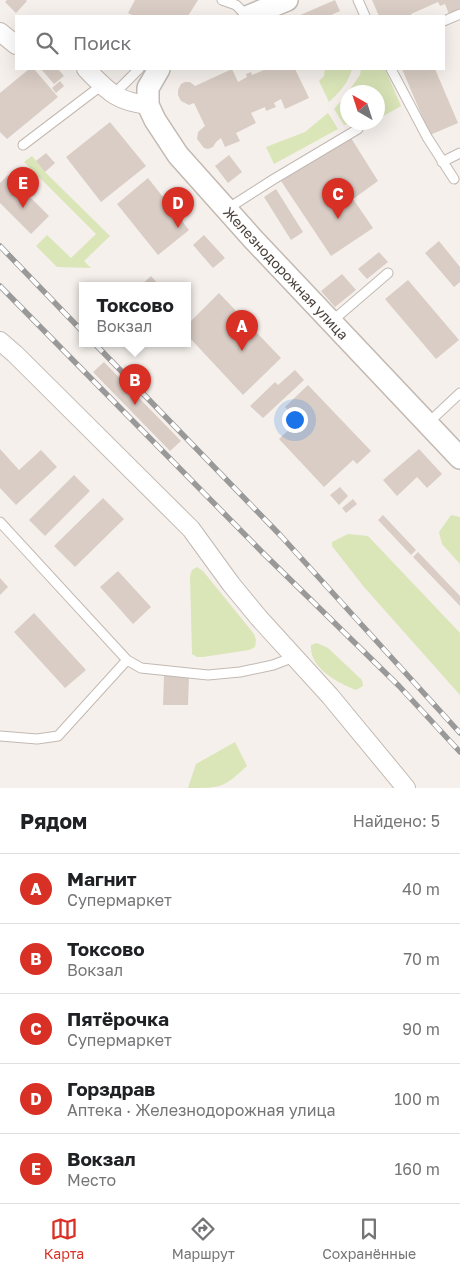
<!DOCTYPE html>
<html lang="ru">
<meta charset="utf-8">
<style>
:root{--surface:#fff;--page:#f2f2f2;--text:#202124;--muted:#757577;--line:#e0e0e0;--accent:#d93025}
body{margin:0;font-family:"Golos Text",sans-serif;background:var(--page);color:var(--text)}
.compass{position:absolute;left:340px;top:85px;width:45px;height:45px;border-radius:50%;background:var(--surface);box-shadow:0 5px 20px #0002;rotate:321deg}
.you{position:absolute;left:294px;top:419px;width:18px;height:18px;margin:-12px;border:4px solid #fff;border-radius:50%;background:#1a73e8;box-shadow:0 0 0 8px #1a73e833}
.badge{display:grid;place-items:center;width:32px;height:32px;border-radius:50%;background:var(--accent);color:#fff;font-size:16px;font-weight:700}
.pin{position:absolute;translate:-50% -41px;filter:drop-shadow(0 1px 2px #0008)}
.pin::after{content:'';position:absolute;top:26px;width:18px;height:15px;background:inherit;clip-path:polygon(0 0,100% 0,50% 100%)}
.popup{position:absolute;left:79px;top:282px;width:112px;height:65px;box-sizing:border-box;display:grid;place-content:center;border-radius:0px;background:var(--surface);filter:drop-shadow(0 1px 4px #0005);font-size:16px;white-space:nowrap;color:var(--muted)}
.popup b{font-size:19px;color:var(--text)}
.popup::after{content:'';position:absolute;left:50%;top:100%;margin-left:-10px;border:10px solid transparent;border-top-color:var(--surface)}
.list{margin:0;padding:0;list-style:none}
h2{display:flex;justify-content:space-between;align-items:center;height:65px;margin:0;padding:0 20px;font-size:21px}
h2 small{font-size:16px;font-weight:400;color:var(--muted)}
.list li{display:grid;grid-template-columns:32px 1fr auto;gap:15px;align-items:center;box-sizing:border-box;height:70px;padding:0 20px;border-top:1px solid var(--line)}
.list b{display:block;font-size:19px;white-space:nowrap}
.list p{margin:0;font-size:16px;white-space:nowrap;color:var(--muted)}
.list em{font-size:16px;font-style:normal;color:var(--muted)}
.icon{flex:none;width:28px;height:28px;fill:none;stroke:currentColor;stroke-width:2;stroke-linecap:round;stroke-linejoin:round}
.map{position:relative;flex:none;width:460px;height:788px;overflow:hidden}
.search{position:absolute;background:var(--surface);box-shadow:0 5px 20px #0002;left:15px;right:15px;top:15px;height:55px;display:flex;align-items:center;gap:12px;box-sizing:border-box;padding:0 18px;border-radius:0px;color:var(--muted);font-size:19px}
.sheet{height:415px;background:var(--surface)}
nav{display:flex;justify-content:space-around;align-items:center;box-sizing:border-box;height:70px;border-top:1px solid var(--line);background:var(--surface);font-size:14px;color:var(--muted)}
nav a{display:grid;justify-items:center;gap:2px}
nav .on{color:var(--accent)}
.map>svg:first-child{display:block}
</style>
<div class="map">
<svg width="460" height="788" viewBox="0 0 460 788">
<rect width="100%" height="100%" fill="#f5f0ec"/>
<path fill="#dae5b8" d="M325 69H352C348 83 340 92 329 102L319 81 324 76Z
M361 69H385L401 106 378 119V92H348L360 75Z
M347 94 348 122 350 123 344 125 334 109Z
M328 113 338 129 274 164 266 147 305 132Z
M32 156 45 172 110 236 84 261 91 268 57 267 36 246 47 235 71 258 96 234 24 162Z
M451 515 460 517V564L442 544 439 532Z
M348 534 368 536 460 633V695L364 587 332 546V542Z
M197 567 203 571 254 634 256 640 255 647 249 650 203 657H197L192 654 190 576 192 570Z
M317 643 328 648 362 680 363 686 356 690C338 683 309 668 311 645Z
M235 742 247 766C223 788 222 788 188 788L196 764Z"/>
<path fill="#d9cdc5" d="M7 0H26L27 1 16 13 5 2Z
M135 0H198L188 16H134L128 13Z
M335 0 340 11 329 16H298Z
M372 0H460V9L449 14 445 4 440 6 438 2 411 14 412 16H379Z
M29 69H34L58 97 7 139 0 132V93Z
M41 69H58L64 76 54 84Z
M232 69 238 82 247 77 246 74 251 72 252 75 266 69H295L309 98 285 109 281 99 274 103 276 107 266 111 265 107 251 113 256 123 236 133 240 141 225 147 221 138 216 142 213 147 208 149 204 148 197 139 198 132 205 126 194 103 189 105 181 101 178 95V90L181 84 185 82H190L195 86Z
M402 69H435L458 123 430 135Z
M60 81 64 86 56 93 52 88Z
M110 122 146 166 101 202 66 157Z
M351 138 378 181 353 199 373 228 331 256 281 181Z
M46 153 55 163 45 172 36 161Z
M229 155 242 172 228 183 215 166Z
M8 175 49 216 31 234 0 203V183Z
M148 178 189 230 158 255 117 204Z
M276 189 303 232 291 240 264 197Z
M204 235 225 258 213 268 193 245Z
M439 241 460 267V282L454 287 425 253Z
M379 252 388 262 367 279 358 269Z
M342 274 356 290 335 307 321 291Z
M151 276 160 286H140Z
M408 280 459 340 436 359 385 299Z
M219 293 281 358 243 395 188 336V324Z
M104 362 181 441 170 451 93 372Z
M295 370 304 380 263 418 250 406 275 382 278 385Z
M308 385 371 451 357 464 353 460 324 487 279 439 298 421 285 407Z
M0 449 19 470 41 450 57 467 16 505 0 488Z
M419 449 442 474 427 488 417 477 397 496 383 480Z
M74 475 90 491 45 536 29 520Z
M340 487 348 496 339 505 330 495Z
M103 498 124 519 75 567 54 546Z
M353 499 357 504 346 513 342 508Z
M383 515 416 550 411 555 378 520Z
M418 552 460 596V606L413 557Z
M118 571 151 607 133 624 100 587Z
M0 578 8 587 0 595Z
M34 613 86 670 65 688 14 632Z
M164 676H189L188 705H163Z"/>
<g fill="none" stroke-linecap="round" stroke-linejoin="round">
<g stroke="#c3b9b2" stroke-width="11">
<path id="service" d="M222 0 236 5 247 16
M358 0 365 16
M444 21 460 14
M391 69 427 137 454 179
M113 95 139 69
M23 145 102 85
M442 162 460 153
M227 209 274 179 358 129
M331 322 388 273
M427 424 460 393
M0 522 127 660 58 736 37 739 0 736
M127 660 141 668 208 675 240 672 273 665 294 657"/>
</g>
<g stroke="#c3b9b2" stroke-width="20">
<path id="minor" d="M0 32 16 45
M86 69C108 91 115 101 148 105
M0 341 15 354 191 529 231 584 259 618 330 696 406 788"/>
</g>
<g stroke="#c3b9b2" stroke-width="24">
<path id="tertiary" d="M249 16 287 0
M159 69 148 88V105L155 120 178 155 253 239 460 458"/>
</g>
<use href="#service" stroke="#fff" stroke-width="9"/>
<use href="#minor" stroke="#fff" stroke-width="18"/>
<use href="#tertiary" stroke="#fff" stroke-width="21"/>
<g stroke="#999" stroke-width="5.5">
<path id="rail" d="M0 246 82 331
M0 286 262 552 399 686 460 752
M95 344 281 536 460 733"/>
</g>
<use href="#rail" stroke="#fff" stroke-width="4" stroke-dasharray="11" stroke-linecap="butt"/>
</g>
<g text-anchor="middle" dominant-baseline="central" stroke-width="4" stroke-linejoin="round" paint-order="stroke">
<g font-size="14" fill="#49403a" stroke="#fff">
<text transform="translate(286 273) rotate(47)">Железнодорожная улица</text>
</g>
</g>
</svg>
<svg class="compass" viewBox="-18 -18 36 36"><path d="M0-13l5 13h-10z" fill="#e53935"/><path d="M0 13l5-13h-10z" fill="#757577"/></svg>
<div class="you"></div>
<div class="pin badge" style="left:242px;top:351px">A</div>
<div class="pin badge" style="left:135px;top:405px">B</div>
<div class="popup"><b>Токсово</b>Вокзал</div>
<div class="pin badge" style="left:338px;top:219px">C</div>
<div class="pin badge" style="left:178px;top:228px">D</div>
<div class="pin badge" style="left:23px;top:208px">E</div>
<div class="search"><svg class="icon" aria-label="search" viewBox="0 0 24 24"><circle cx="10" cy="10" r="6"/><path d="M15 15l6 6"/></svg>Поиск</div>
</div>
<section class="sheet">
<h2>Рядом<small>Найдено: 5</small></h2>
<ul class="list">
<li><span class="badge">A</span><div><b>Магнит</b><p>Супермаркет</p></div><em>40 m</em></li>
<li><span class="badge">B</span><div><b>Токсово</b><p>Вокзал</p></div><em>70 m</em></li>
<li><span class="badge">C</span><div><b>Пятёрочка</b><p>Супермаркет</p></div><em>90 m</em></li>
<li><span class="badge">D</span><div><b>Горздрав</b><p>Аптека · Железнодорожная улица</p></div><em>100 m</em></li>
<li><span class="badge">E</span><div><b>Вокзал</b><p>Место</p></div><em>160 m</em></li>
</ul>
</section>
<nav>
<a class="on"><svg class="icon" aria-label="map" viewBox="0 0 24 24"><path d="M3 6l6-2 6 2 6-2v14l-6 2-6-2-6 2zM9 4v14M15 6v14"/></svg>Карта</a>
<a><svg class="icon" aria-label="directions" viewBox="0 0 24 24"><path d="M12 3l9 9-9 9-9-9zM9 14v-3h6M13 9l2 2-2 2"/></svg>Маршрут</a>
<a><svg class="icon" aria-label="saved" viewBox="0 0 24 24"><path d="M7 4h10v16l-5-4-5 4z"/></svg>Сохранённые</a>
</nav>
